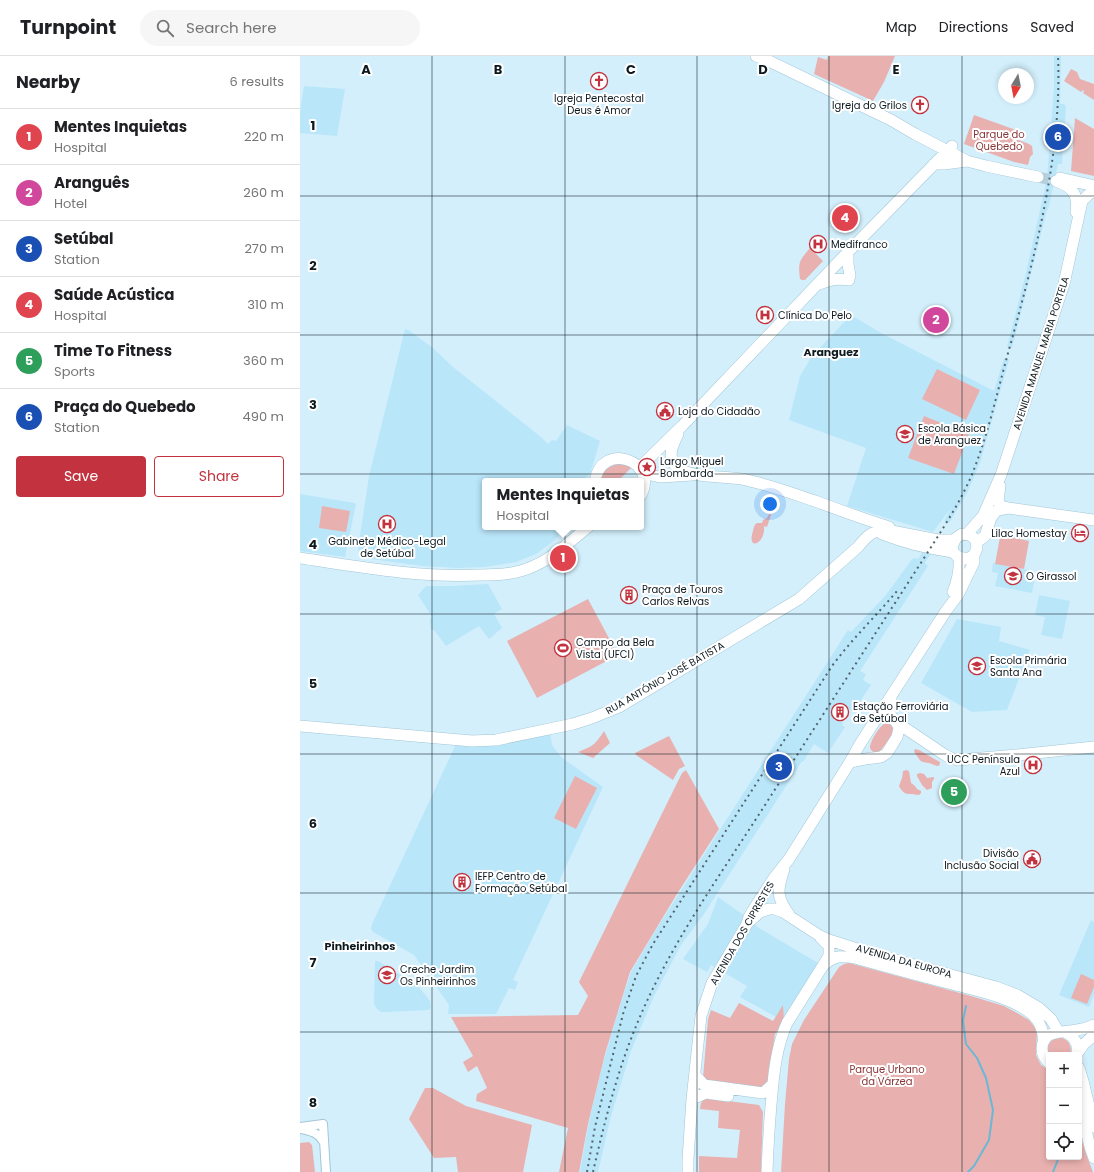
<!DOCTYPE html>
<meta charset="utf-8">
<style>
:root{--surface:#fff;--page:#f6f6f6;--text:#202124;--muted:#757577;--line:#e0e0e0;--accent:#c3333f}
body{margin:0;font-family:Poppins,sans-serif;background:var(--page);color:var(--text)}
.controls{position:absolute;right:12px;bottom:12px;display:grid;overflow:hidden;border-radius:4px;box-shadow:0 2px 6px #0003}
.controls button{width:36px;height:36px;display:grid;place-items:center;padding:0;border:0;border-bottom:1px solid var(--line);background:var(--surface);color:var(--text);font:20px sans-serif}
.compass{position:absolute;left:698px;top:12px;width:36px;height:36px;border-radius:50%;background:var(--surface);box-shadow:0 2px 6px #0003;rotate:190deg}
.you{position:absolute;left:470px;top:448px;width:14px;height:14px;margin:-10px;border:3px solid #fff;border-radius:50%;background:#1a73e8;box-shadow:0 0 0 6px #1a73e833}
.badge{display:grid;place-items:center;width:26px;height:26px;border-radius:50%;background:var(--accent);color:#fff;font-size:13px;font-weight:700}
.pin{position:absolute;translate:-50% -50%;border:2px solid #fff;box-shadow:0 1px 4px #0006}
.popup{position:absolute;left:182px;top:422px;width:162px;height:52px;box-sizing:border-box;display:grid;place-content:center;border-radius:4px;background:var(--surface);filter:drop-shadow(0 1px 3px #0005);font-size:13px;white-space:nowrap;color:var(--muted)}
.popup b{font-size:15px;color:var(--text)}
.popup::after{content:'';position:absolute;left:50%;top:100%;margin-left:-8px;border:8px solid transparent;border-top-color:var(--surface)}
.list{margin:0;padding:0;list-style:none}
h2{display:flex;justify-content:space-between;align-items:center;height:52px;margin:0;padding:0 16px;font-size:17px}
h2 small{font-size:13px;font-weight:400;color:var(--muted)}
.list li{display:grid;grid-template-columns:26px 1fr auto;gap:12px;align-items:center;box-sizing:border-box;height:56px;padding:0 16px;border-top:1px solid var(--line)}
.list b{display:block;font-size:15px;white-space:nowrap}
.list p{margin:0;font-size:13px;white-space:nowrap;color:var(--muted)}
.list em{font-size:13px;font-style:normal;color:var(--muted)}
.actions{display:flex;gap:8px;padding:12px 16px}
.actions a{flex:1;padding:9px 0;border:1px solid var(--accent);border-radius:4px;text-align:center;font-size:14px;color:var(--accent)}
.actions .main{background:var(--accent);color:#fff}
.icon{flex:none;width:22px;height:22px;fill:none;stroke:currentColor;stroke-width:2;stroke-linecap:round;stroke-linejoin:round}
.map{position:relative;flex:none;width:794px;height:1116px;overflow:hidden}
header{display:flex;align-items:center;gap:24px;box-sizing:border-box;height:56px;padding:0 20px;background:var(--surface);border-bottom:1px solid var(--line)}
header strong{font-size:19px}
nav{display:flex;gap:22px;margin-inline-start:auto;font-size:14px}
.search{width:280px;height:36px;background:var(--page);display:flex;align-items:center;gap:10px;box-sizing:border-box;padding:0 14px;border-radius:22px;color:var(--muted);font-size:15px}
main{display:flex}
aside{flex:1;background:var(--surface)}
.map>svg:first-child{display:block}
</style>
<header>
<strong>Turnpoint</strong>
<div class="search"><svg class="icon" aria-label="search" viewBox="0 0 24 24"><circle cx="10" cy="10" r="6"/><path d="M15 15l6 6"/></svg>Search here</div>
<nav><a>Map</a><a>Directions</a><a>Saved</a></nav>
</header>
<main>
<aside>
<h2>Nearby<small>6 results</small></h2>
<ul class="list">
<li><span class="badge" style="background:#e0444e">1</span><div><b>Mentes Inquietas</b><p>Hospital</p></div><em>220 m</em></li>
<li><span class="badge" style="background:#d1479c">2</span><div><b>Aranguês</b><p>Hotel</p></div><em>260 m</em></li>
<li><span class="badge" style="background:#1a4fb4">3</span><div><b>Setúbal</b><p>Station</p></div><em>270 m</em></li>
<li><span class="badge" style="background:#e0444e">4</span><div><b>Saúde Acústica</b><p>Hospital</p></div><em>310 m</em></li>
<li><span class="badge" style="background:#2e9e5b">5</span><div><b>Time To Fitness</b><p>Sports</p></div><em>360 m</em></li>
<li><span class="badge" style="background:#1a4fb4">6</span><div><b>Praça do Quebedo</b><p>Station</p></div><em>490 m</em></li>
</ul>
<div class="actions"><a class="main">Save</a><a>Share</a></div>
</aside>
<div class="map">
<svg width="794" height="1116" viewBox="0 0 794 1116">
<rect width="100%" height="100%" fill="#d3effc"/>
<path fill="#bae6fa" d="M754 0H761L760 48H764L766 51 762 108H758L748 154H747L712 292 707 291 725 221 747 123 754 30Z
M4 30 45 33 37 80 0 77V55Z
M551 259 581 277 694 335 704 302 709 304 680 407 667 437 649 467 644 465 651 452 633 476 547 450 566 392 489 364 500 320 512 300Z
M105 273 110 275 133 292 153 311 241 381 248 388 252 384 256 385 267 369 300 385 290 418 286 421 284 425H185V471H265L254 485 236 498 216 506 185 511 158 512 122 510 63 502 58 493 69 420Z
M0 438 55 447 56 448 45 501 0 495Z
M625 492 632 496 625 507 628 510 560 615 566 618 563 624 571 629 553 656 549 653 541 665 543 666 542 669 545 671 528 697 514 688 503 706 502 705 404 858 381 889 354 940 331 995 311 1060 298 1116H280L288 1070 302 1011 317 959 331 916 357 872 548 574 551 576 586 539 612 503 615 502 618 503Z
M693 507 729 514 727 524 734 525 732 537 695 530 698 517 692 516Z
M188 528 202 553 194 558 202 572 189 583 179 570 146 590 134 574H131L130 564 132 561 118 539 126 530H152Z
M739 539 770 545 762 583 741 579 745 561 735 559Z
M657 563 701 571 699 585 730 594 707 654 672 656 621 627Z
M250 676 252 689 261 701 303 731 213 924 218 926 215 934 209 932 196 958H148L149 949 114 899 73 876 71 873 72 868 157 686Z
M418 841 445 860 459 872 523 910 489 963 476 961 440 941 447 930 411 909 407 916 383 903 408 868Z
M791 864 794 866V939L789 951 759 939Z
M75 905H78L118 930 130 945 131 951 129 954 85 956H81L77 953 74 948Z"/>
<path fill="#e8b1af" d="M528 0H595L584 26 573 45 514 18 518 1 527 4Z
M771 13 777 16 780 23 794 28V44L783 37 784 35 783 34 781 36 764 25Z
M674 59 719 75 716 83 729 88 732 90 733 98 730 101 728 109 714 106 664 88Z
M775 62 794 73V120L771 115Z
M510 192 523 205 505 224H502L500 223C498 206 499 205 510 192Z
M637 313 680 334 666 364 622 343Z
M624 360 669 378 654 418 608 402Z
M321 407 332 411 318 425H300C305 412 307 411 321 407Z
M473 442 476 443 467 471 464 470C466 488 446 496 453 475 454 471 454 469 457 467H462L463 464 467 462 469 458 466 454 467 451C471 450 474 447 473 442Z
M22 450 50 455 46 476 19 472Z
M705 480 729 485 724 513 695 508 700 481 705 482Z
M288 543 318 599 237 642 207 585Z
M585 667C603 669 586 687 581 694 577 698 572 697 570 692 570 685 579 671 585 667Z
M304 675 310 687 293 702 278 696C293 690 295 689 304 675Z
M369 680 385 710 379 713 373 724 336 699 335 697Z
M615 693 619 694 638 705 640 706 639 710C635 710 633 708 629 707 618 706 621 704 614 696Z
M386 714 419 773 377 838 330 916 305 998 288 1068 279 1116H259L268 1072 176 1045 177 1038 187 1032 177 1010 168 1016 163 1006 173 1000 151 961 278 959 288 940 279 926 382 717Z
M606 714 609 715 611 727 615 730 617 733 621 735V737L619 739C608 737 605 741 599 730L602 722 603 715Z
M620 717 624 718 627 722 634 721V723L632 726V732L627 734 622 729 617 720V718Z
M275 720 297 732 276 773 254 762Z
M549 907 671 940 704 950 717 957 729 964 737 974 736 999 741 1009 749 1014V1101H779V1075L785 1095 793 1116H481L485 1048 489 1003 492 988 504 964 539 911 544 908Z
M781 918 794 924V931L787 948 771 942Z
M439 947 473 965 483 949 484 965 475 978 467 1029 460 1033 408 1027 403 1022 408 963 411 954 430 962Z
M758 981C768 982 773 990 770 999H749C745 991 750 984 758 981Z
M125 1032H133L166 1050 232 1069 223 1116H158L156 1101 134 1102 109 1063Z
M405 1042 459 1049 463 1056 461 1116H399V1100L437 1102 440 1074 418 1072 419 1055 400 1053 401 1047Z
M9 1086 12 1089 15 1116H0V1087Z"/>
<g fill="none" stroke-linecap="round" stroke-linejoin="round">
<path stroke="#6cb7d5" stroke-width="2" d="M666 950 663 965 666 988 677 1002 686 1022 693 1054 689 1084 674 1110 668 1116
M753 1116 759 1101"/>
<path stroke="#b5cfdb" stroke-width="11" stroke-dasharray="11 5.5" stroke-linecap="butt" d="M738 121 756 125"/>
<g stroke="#a3c6d5" stroke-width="10">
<path id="minor" d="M0 1071 23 1068 26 1116
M1 1073C12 1075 19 1077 24 1087"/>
</g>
<g stroke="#a3c6d5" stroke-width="12">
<path id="major" d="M456 0 469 5 591 64 615 78 667 105 686 110 738 121
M634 108H644L667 105
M760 122 794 130
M756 125C772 131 779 138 776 156
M548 196V208L550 220
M519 228C531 224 536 222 549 224
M378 378C373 388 366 402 377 411 390 422 424 420 442 423 467 428 491 437 515 445 539 454 564 463 589 471
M339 412 383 369 548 196 652 90
M341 415 351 419 360 421 392 419
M295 425C301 385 359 404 341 439
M700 430 698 445 701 450 708 452 794 464
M582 478C605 487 629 493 653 496
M667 478 683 460 701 419 757 249 764 228 782 145 788 139 794 135
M677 486 685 480 691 462 695 456 698 454 708 452
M0 502C60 511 120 522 181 519 199 519 217 518 234 510 254 501 271 485 288 471
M653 536C658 524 660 514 659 501
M596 666 645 699 651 702 658 704 717 699 794 691
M0 670 172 685 196 684 273 668 292 662 319 651 499 543 558 491C566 481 572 474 586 474L638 484H654
M550 706 565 703 581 701 587 697 597 681 599 672 598 669 590 658 589 654 591 643
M484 813C477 834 476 841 490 860
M450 865 460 856 469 853H475L483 856 520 880 529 884 570 897 696 931 717 939 739 952 751 963 758 975
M525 908C536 899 541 900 555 902 587 911 620 920 652 928 678 935 711 941 732 958 740 965 743 974 744 985
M765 976C773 980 779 987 777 997
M776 999 784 988 794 979
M749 1007C745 1003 742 999 742 993 742 975 758 977 770 975 778 974 786 973 794 969
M779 1012 783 1025 794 1071
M395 1019 404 1029 463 1037 473 1028
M392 1043 406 1037 428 1040
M779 1044 790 1091 794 1102
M388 1116V1103L392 1043 401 960 412 927 447 868 449 861 457 848 474 822 489 803 550 706 560 688 646 555 658 539 674 506V499L677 492 676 484 670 479 662 478 656 482 652 490 653 496 657 500 665 503 669 502 674 499
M467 1116C468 1086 470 1057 473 1027 475 1006 478 987 487 967L529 900V890L520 881"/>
</g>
<use href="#minor" stroke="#fff" stroke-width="8"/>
<use href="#major" stroke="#fff" stroke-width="11"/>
<path stroke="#52656d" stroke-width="2" stroke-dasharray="2 4" stroke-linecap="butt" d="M287 1116 295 1071 323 958 336 920 353 888 532 610C552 583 576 560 597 535
M293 1116C305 1064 318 1012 339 963 369 892 414 828 456 763 515 671 575 578 635 485 650 461 666 436 676 408 691 368 700 324 712 283 737 191 762 96 758 0"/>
</g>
<path fill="none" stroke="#0c191f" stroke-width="1" stroke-opacity="0.55" d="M132 0V1116M265 0V1116M397 0V1116M529 0V1116M662 0V1116M0 140H794M0 279H794M0 418H794M0 558H794M0 698H794M0 837H794M0 976H794"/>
<defs>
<g id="church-ring" transform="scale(0.9)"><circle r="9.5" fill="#fff" stroke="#c3333f" stroke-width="1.5"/><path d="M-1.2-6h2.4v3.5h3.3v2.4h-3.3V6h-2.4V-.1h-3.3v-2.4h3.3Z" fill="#c3333f"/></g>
<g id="hospital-ring" transform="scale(0.9)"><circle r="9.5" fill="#fff" stroke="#c3333f" stroke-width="1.5"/><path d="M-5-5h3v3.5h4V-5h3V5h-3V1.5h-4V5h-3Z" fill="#c3333f"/></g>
<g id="civic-ring" transform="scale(0.9)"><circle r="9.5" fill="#fff" stroke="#c3333f" stroke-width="1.5"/><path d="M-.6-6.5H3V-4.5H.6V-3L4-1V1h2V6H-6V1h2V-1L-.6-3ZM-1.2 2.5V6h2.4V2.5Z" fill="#c3333f"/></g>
<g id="school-ring" transform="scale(0.9)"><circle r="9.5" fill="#fff" stroke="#c3333f" stroke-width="1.5"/><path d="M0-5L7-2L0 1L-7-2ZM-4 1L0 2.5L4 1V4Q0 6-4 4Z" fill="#c3333f"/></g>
<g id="sight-ring" transform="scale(0.9)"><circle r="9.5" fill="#fff" stroke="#c3333f" stroke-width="1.5"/><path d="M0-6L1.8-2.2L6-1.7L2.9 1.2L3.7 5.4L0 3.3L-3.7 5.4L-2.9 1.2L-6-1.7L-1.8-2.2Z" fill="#c3333f"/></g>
<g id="hotel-ring" transform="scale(0.9)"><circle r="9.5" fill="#fff" stroke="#c3333f" stroke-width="1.5"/><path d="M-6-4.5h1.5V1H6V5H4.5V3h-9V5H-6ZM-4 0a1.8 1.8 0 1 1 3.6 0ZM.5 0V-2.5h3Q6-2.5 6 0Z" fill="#c3333f"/></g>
<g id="building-ring" transform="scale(0.9)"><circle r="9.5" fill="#fff" stroke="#c3333f" stroke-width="1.5"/><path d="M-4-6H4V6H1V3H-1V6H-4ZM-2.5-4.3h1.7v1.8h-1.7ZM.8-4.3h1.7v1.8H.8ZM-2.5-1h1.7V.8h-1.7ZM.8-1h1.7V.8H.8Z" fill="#c3333f"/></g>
<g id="stadium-ring" transform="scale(0.9)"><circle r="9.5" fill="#fff" stroke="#c3333f" stroke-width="1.5"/><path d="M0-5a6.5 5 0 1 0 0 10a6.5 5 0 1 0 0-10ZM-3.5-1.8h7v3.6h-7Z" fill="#c3333f"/></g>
</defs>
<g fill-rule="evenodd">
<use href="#church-ring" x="299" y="25"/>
<use href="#church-ring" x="620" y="49"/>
<use href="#hospital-ring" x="518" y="188"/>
<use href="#hospital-ring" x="465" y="259"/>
<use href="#civic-ring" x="365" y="355"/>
<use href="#school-ring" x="605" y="378"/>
<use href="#sight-ring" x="347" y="411"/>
<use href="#hospital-ring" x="87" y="468"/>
<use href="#hotel-ring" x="780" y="477"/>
<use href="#school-ring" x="713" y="520"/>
<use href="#building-ring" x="329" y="539"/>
<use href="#stadium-ring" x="263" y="592"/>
<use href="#school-ring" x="677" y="610"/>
<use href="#building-ring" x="540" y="656"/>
<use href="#hospital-ring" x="733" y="709"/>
<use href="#civic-ring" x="732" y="803"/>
<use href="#building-ring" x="162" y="826"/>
<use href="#school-ring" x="87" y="919"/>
</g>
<g text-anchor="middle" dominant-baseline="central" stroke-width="4" stroke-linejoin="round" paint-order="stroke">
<g font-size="10" fill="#0c191f" stroke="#fff" text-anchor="start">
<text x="299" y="42" text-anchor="middle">Igreja Pentecostal<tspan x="299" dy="12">Deus é Amor</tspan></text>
<text x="607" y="49" text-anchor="end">Igreja do Grilos</text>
<text x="531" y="188">Medifranco</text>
<text x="478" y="259">Clínica Do Pelo</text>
<text x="378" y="355">Loja do Cidadão</text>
<text x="618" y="372">Escola Básica<tspan x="618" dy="12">de Aranguez</tspan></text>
<text x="360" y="405">Largo Miguel<tspan x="360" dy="12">Bombarda</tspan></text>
<text x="767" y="477" text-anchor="end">Lilac Homestay</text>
<text x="87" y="485" text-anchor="middle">Gabinete Médico-Legal<tspan x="87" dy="12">de Setúbal</tspan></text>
<text x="726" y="520">O Girassol</text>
<text x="342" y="533">Praça de Touros<tspan x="342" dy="12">Carlos Relvas</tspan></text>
<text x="276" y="586">Campo da Bela<tspan x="276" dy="12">Vista (UFCI)</tspan></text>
<text x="690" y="604">Escola Primária<tspan x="690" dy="12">Santa Ana</tspan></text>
<text x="553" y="650">Estação Ferroviária<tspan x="553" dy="12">de Setúbal</tspan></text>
<text x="720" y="703" text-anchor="end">UCC Península<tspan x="720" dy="12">Azul</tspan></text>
<text x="719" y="797" text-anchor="end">Divisão<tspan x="719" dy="12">Inclusão Social</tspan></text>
<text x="175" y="820">IEFP Centro de<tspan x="175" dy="12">Formação Setúbal</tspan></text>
<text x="100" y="913">Creche Jardim<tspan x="100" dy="12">Os Pinheirinhos</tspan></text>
</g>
<g font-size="10" fill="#8a3537" stroke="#fff">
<text x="699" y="78">Parque do<tspan x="699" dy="12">Quebedo</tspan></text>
<text x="587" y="1013">Parque Urbano<tspan x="587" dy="12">da Várzea</tspan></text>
</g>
<g font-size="10" fill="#0c191f" stroke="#fff">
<text transform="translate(741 297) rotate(-72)">AVENIDA MANUEL MARIA PORTELA</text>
<text transform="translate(365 622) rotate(-30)">RUA ANTÓNIO JOSÉ BATISTA</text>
<text transform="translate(442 877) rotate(-60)">AVENIDA DOS CIPRESTES</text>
<text transform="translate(604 905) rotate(16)">AVENIDA DA EUROPA</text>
</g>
<g font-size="11" font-weight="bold" fill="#0c191f" stroke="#fff">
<text x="531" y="296">Aranguez</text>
<text x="60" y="890">Pinheirinhos</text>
</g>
</g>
<g font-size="13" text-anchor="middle" font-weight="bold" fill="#0c191f" stroke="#fff" stroke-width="4" stroke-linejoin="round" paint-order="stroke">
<text x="66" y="18">A</text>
<text x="198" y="18">B</text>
<text x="331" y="18">C</text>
<text x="463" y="18">D</text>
<text x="596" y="18">E</text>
<text x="13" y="74">1</text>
<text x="13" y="214">2</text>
<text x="13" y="353">3</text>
<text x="13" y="493">4</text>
<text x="13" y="632">5</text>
<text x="13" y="772">6</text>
<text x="13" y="911">7</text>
<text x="13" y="1051">8</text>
</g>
</svg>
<div class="controls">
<button>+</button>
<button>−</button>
<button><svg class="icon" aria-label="locate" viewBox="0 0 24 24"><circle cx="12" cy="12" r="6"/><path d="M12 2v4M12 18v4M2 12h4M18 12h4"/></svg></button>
</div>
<svg class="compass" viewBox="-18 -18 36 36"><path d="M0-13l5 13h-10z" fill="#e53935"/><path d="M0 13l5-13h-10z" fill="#757577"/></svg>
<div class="you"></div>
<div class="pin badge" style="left:263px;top:502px;background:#e0444e">1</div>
<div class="popup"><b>Mentes Inquietas</b>Hospital</div>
<div class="pin badge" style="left:636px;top:264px;background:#d1479c">2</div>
<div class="pin badge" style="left:479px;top:711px;background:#1a4fb4">3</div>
<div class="pin badge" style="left:545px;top:162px;background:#e0444e">4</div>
<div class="pin badge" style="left:654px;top:736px;background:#2e9e5b">5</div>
<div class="pin badge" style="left:758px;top:81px;background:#1a4fb4">6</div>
</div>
</main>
